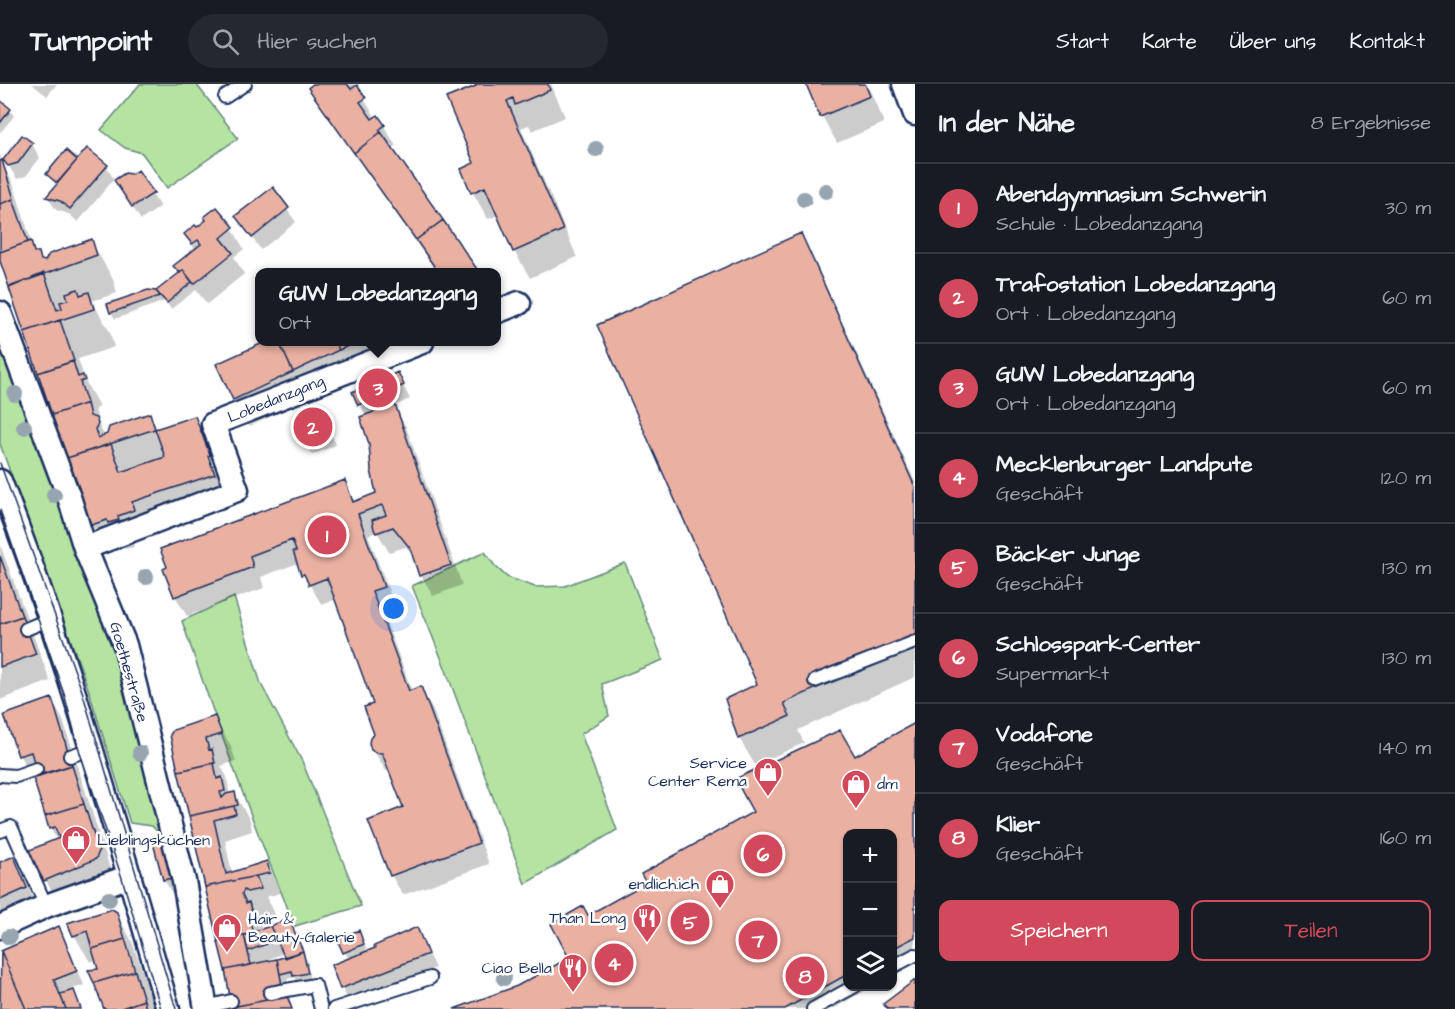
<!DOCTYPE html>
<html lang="de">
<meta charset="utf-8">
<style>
:root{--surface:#171b24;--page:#242831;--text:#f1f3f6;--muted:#9ea1a6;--line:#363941;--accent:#d1495b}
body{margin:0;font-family:"Architects Daughter",sans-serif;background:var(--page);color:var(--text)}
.controls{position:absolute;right:18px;bottom:18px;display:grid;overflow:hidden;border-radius:12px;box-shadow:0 2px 4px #0004}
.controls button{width:54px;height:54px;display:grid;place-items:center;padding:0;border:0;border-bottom:2px solid var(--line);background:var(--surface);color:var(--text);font:30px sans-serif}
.you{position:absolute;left:394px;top:525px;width:21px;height:21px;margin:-15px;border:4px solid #fff;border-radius:50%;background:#1a73e8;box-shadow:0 0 0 9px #1a73e833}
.badge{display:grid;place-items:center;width:39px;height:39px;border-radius:50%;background:var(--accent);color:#fff;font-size:20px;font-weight:700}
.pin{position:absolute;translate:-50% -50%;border:3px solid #fff;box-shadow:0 2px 6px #0006}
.popup{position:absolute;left:255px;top:184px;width:246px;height:78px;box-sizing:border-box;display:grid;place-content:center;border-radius:12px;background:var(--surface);filter:drop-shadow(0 2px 4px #0005);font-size:20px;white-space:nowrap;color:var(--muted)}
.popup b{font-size:22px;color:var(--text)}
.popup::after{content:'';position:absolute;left:50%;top:100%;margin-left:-12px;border:12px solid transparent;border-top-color:var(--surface)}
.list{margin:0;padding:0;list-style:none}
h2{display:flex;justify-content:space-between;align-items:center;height:78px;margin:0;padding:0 24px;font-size:26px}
h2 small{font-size:20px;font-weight:400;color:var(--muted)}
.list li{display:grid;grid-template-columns:39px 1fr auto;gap:18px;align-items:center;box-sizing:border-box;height:90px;padding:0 24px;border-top:2px solid var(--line)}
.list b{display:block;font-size:22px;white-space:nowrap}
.list p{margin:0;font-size:20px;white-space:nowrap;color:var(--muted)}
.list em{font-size:20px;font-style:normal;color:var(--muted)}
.actions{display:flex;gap:12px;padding:18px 24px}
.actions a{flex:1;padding:14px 0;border:2px solid var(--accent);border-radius:12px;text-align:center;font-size:21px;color:var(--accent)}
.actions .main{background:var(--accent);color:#fff}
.icon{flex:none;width:33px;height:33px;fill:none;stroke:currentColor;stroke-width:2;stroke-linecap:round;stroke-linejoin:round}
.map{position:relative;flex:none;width:915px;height:925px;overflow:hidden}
header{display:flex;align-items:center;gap:36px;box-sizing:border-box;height:84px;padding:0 30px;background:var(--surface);border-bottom:2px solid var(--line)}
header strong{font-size:28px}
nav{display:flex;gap:33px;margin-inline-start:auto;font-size:21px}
.search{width:420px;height:54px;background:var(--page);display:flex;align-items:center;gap:15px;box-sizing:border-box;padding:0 21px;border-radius:33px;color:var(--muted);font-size:22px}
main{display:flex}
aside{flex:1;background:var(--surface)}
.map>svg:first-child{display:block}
</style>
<header>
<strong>Turnpoint</strong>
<div class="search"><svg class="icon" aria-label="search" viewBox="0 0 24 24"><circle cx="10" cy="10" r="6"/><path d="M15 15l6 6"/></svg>Hier suchen</div>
<nav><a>Start</a><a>Karte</a><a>Über uns</a><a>Kontakt</a></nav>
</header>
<main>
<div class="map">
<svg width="915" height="925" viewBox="0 0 915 925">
<rect width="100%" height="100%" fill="#fff"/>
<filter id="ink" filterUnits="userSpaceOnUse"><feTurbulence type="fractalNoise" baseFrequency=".0167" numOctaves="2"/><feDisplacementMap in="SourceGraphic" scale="12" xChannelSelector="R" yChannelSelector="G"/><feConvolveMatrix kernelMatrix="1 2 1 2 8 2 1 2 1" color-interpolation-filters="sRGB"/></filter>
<g filter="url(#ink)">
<path fill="#b5e3a1" stroke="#688980" stroke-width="1.5" d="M140 0H196L238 54 167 104 142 69 125 64 101 46Z
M0 229 125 561 165 756 152 742 130 739 88 604 0 360Z
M485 468 495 482 507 493 535 503 565 502 625 479 663 576 602 600 609 632 581 650 617 746 525 800 444 581 412 502Z
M234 513 261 600 302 677 361 822 295 842C253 742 217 640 182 537Z"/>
<path fill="#0003" fill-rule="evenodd" d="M32 0H57L47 12Z
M316 0H354L376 34 378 33 384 42 396 62 391 65 478 188H431L435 185 429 177 322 24 310 4Z
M476 0H551L565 33 532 47 529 41 521 44 577 173 530 194 514 167 499 131 488 135 473 109 463 86 476 80Z
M808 0H867L884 39 837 59 822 32Z
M0 18 10 26 14 32 0 49Z
M23 53 32 60 40 74 26 92 17 95 5 76Z
M66 69 77 78 106 82 114 95 78 138 69 130 56 126 48 113 57 102 47 90Z
M0 70 5 85 13 99 34 166 43 178 91 157 113 195 117 209 92 217 110 248 114 263 78 275 86 299 98 320 99 323 95 325 100 344 105 352 150 331 158 346 194 334 210 361 229 417 146 445 149 453 132 459 134 463 125 465 123 462 107 467 92 441 0 172Z
M272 105 296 138 261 166 237 133Z
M124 110H152L160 123 141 136Z
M232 144 244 165 234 173 244 190 207 220 196 206 171 225 165 217 115 235 111 228 157 209 180 191 175 182 195 166 186 150 197 145Z
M800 151 815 178 915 398V593L798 646 804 659 755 681 739 654 727 616 759 601Z
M268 258H431L250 342 234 315 218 281Z
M397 290 410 315 394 322 406 343 462 501 433 512 421 491 415 474 406 463 389 468 377 448 368 451 395 523 382 527 412 607 420 604 432 624 489 780 403 811 391 791 405 724 391 689 385 686 373 665 376 651 375 621 336 515 322 521 303 490 298 479 261 493 264 504 187 532 175 512 344 398 356 419 378 410 366 332 354 309Z
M322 330 336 361 312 371 304 357Z
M0 460 50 597 0 616Z
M51 615 63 636 113 794 61 823 29 767 57 756 50 744 41 693 40 690 31 692 20 672 6 632Z
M214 634 230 660 236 677 221 682 227 693 229 708 231 710 234 709 250 736 252 747 225 756 232 790 266 779 278 800 280 809 266 813 275 832 264 834 260 832 258 836 263 846 288 837 309 881 307 882 310 896 298 898 295 893 287 895 292 925H234L172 651ZM284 869 286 874 259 881V879Z
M915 640V879L892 892V750H848V902H873L833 925H458L518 904 571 874 588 833 648 799 854 674Z
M155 760 184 806 172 809 164 796Z
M13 774 25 795 37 825 0 841V780Z
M116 829 132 857 155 925H106L97 876 90 878 74 851Z
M58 844 66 857 84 901 72 905 81 925H0V869Z
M416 845 435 884 349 918 342 904 349 876 339 856 359 848 368 868Z"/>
<path fill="#eab1a3" stroke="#1b2f5e" stroke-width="1.5" d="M313 0H347L351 5 357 1 366 14 360 18 372 35 378 31 385 41 379 46 381 48 354 69 308 4Z
M475 0H548L550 6 515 21 513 14 507 17 563 146 513 168 485 103 471 109 461 85 474 79 446 14 476 2Z
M806 0H865L870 12 820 33Z
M0 16 11 25 0 39Z
M381 48 443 136 416 156 354 69Z
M22 51 33 59 18 79 8 82 3 76Z
M87 64 108 81 70 125 60 117 46 113Z
M66 66 77 76 57 99 46 90Z
M2 76 14 115 0 120V77Z
M138 86 154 109 132 123 114 96 125 89 131 90Z
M273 103 289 124 252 154 235 132Z
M13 115 28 158 0 168V120Z
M217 123 234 143 221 154 233 169 194 200 183 186 180 189 173 182 201 160 198 156 192 160 184 150 195 141 197 143 206 136 204 133Z
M443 136 479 188H427L433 186 434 182 416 156Z
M801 149 915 403V559L784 619 790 632 738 655 725 615 757 600 597 241Z
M92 155 97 171 9 203 0 177V168L31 157 34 168H39L41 176 45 177 49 170Z
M183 186 192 198 167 219 156 207Z
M44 189 57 226 62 224 60 218 68 216 66 209 78 205 80 211 89 208 94 225 24 248 9 204Z
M148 206 156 207 160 212 110 229 107 220Z
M60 236 74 277 38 289 24 248Z
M265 258H279L293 288 233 316 216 280Z
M279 258H335L339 266 293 288Z
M335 258H358L339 266Z
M73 277 78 293 83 291 85 296 80 298 87 319 52 331 38 289Z
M398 288 404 301 358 321 352 308Z
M87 319 90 332 96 334 98 340 95 345 98 354 107 350 109 343 150 329 155 345 67 374 52 331Z
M395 320 451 481 419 492 410 464 393 443 376 449 374 445 372 436 386 431 382 421 358 430 384 503 372 507 409 607 421 602 479 759 390 792 368 737 403 723 382 669H376L371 666 369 659 370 654 374 650 364 623 373 620 327 494 309 501 304 490 301 491 293 467H296L292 456 250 472 253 483 174 513 163 485 167 483 160 465 345 396 353 418 376 409 371 386 369 360 360 333Z
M322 328 330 347 303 358 296 338Z
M195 332 210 371 208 372 215 390 132 418 134 426 118 432 119 436 108 439 107 436 91 441 67 374 111 360 121 388 165 373 155 345Z
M0 472 22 532 0 540Z
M22 532 36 570 0 583V540Z
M52 614 72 681 38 691 31 668 18 672 4 631Z
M215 632 222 650 206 655 209 666 212 665 215 679 178 687 170 651 173 646Z
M915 639V853L892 865V750H848V890L785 925H454L517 902 569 874 551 840 583 822 588 831 646 799 641 790 753 728 735 695 840 646 855 672Z
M214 679 217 695 222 693 225 707 220 708 222 714 226 710 235 708 238 721 189 732 178 687Z
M72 681 84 720 45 732 33 694Z
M84 720 99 767 96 775 44 797 27 767 59 754 55 743 49 745 45 732Z
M234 722 236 730 214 736 226 790 267 777 270 789 205 803 189 732Z
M168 755 177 793 163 796 153 759Z
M14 772 27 804 0 816V778Z
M256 792 261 805 247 808 244 806 242 810 246 819 249 818 253 833H249L253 849 218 858 205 803Z
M112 825 117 828 125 855 92 865 87 847 73 852 67 839Z
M289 835 303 867 285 874 270 842Z
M59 842 77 887 54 896 66 925H26L1 867Z
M270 842 277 856 248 867 244 851Z
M417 843 428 870 340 905 331 881 375 864 374 862Z
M359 846 364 860 343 869 337 855Z
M244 851 251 881 225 886 218 858Z
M125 855 135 887 94 899 88 886 98 885 92 865Z
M1 867 26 925H0Z
M303 867 308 889 293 892 292 887 280 890 277 875Z
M277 875 282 901 269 903 271 915 232 923 225 886Z
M135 887 144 916 119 925H104L94 899Z
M915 896V925H888L883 920Z
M74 906 81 925H66L60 910Z
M287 912 292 925H233L232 923Z
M144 916 146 925H119Z"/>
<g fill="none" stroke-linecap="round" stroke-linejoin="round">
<g stroke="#1b2f5e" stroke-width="16">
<path id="lane" d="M225 13 245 0
M26 545 50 535
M815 597 915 558
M70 672 91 665
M0 691 16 692 36 685
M0 747 11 743 46 822
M892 883 915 871
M270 909 315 901 321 925
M206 923 231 917
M334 925 430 894
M813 925 855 902"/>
</g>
<g stroke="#1b2f5e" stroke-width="27">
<path id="street" d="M904 0 915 30
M496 228 519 219
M0 229 70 416 85 464 125 561 184 797 206 925
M0 397C67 569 116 748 168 925
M85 464 237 406 213 340 422 258
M0 843 46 822 130 792"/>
</g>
<use href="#lane" stroke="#fff" stroke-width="12"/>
<use href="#street" stroke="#fff" stroke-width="22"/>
<path stroke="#1b2f5e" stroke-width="1.5" d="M0 379 82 607 176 925
M0 426 65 613 80 669 122 794 161 925"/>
</g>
<g fill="#97a5b0">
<circle cx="596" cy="65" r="8"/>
<circle cx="826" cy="107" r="8"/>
<circle cx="804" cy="115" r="8"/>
<circle cx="15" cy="310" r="8"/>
<circle cx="24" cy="343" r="8"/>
<circle cx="54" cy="411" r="8"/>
<circle cx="146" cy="493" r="8"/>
<circle cx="140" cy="669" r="8"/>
<circle cx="109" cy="815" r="8"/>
<circle cx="9" cy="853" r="8"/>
<circle cx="504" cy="894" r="8"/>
</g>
</g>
<defs>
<g id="shop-pin" transform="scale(1.5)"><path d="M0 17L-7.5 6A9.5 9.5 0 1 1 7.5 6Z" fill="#d1495b" stroke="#fff"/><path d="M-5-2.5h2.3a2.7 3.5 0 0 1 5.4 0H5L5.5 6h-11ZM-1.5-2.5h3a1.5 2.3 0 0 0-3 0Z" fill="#fff"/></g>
<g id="restaurant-pin" transform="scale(1.5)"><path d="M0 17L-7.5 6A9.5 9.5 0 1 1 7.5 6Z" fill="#d1495b" stroke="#fff"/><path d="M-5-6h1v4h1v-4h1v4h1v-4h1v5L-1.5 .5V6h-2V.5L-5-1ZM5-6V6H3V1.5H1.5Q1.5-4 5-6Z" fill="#fff"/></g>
</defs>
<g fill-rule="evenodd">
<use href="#shop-pin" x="768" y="688"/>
<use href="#shop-pin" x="856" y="700"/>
<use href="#shop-pin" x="76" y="756"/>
<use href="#shop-pin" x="720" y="800"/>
<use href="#restaurant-pin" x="647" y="834"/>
<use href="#shop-pin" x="227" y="844"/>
<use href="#restaurant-pin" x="573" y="884"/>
</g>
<g text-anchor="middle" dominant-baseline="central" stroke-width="5" stroke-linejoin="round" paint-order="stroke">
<g font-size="16" fill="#1b2f5e" stroke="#fff">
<text transform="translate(276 315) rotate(-22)">Lobedanzgang</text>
<text transform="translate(129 588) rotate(74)">Goethestraße</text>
</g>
<g font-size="16" fill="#1b2f5e" stroke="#fff" text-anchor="end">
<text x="747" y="679">Service<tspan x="747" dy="18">Center Rema</tspan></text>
<text x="877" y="700" text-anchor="start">dm</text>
<text x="97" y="756" text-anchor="start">Lieblingsküchen</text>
<text x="699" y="800">endlich.ich</text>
<text x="626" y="834">Than Long</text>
<text x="248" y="835" text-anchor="start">Hair &amp;<tspan x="248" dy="18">Beauty-Galerie</tspan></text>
<text x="552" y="884">Ciao Bella</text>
</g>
</g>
</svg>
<div class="controls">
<button>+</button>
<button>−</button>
<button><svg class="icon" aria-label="layers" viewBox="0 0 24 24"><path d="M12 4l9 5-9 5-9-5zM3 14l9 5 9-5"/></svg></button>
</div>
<div class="you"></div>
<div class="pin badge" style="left:327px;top:451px">1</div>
<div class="pin badge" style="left:313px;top:343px">2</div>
<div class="pin badge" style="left:378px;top:304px">3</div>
<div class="popup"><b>GUW Lobedanzgang</b>Ort</div>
<div class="pin badge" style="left:614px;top:879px">4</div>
<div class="pin badge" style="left:690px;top:838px">5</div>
<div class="pin badge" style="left:763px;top:770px">6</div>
<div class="pin badge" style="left:758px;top:856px">7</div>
<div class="pin badge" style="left:805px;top:892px">8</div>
</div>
<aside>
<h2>In der Nähe<small>8 Ergebnisse</small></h2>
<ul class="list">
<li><span class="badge">1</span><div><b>Abendgymnasium Schwerin</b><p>Schule · Lobedanzgang</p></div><em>30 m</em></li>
<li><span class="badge">2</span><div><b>Trafostation Lobedanzgang</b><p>Ort · Lobedanzgang</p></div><em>60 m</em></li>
<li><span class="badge">3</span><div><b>GUW Lobedanzgang</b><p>Ort · Lobedanzgang</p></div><em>60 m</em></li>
<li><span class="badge">4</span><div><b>Mecklenburger Landpute</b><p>Geschäft</p></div><em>120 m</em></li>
<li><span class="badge">5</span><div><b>Bäcker Junge</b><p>Geschäft</p></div><em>130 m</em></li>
<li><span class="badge">6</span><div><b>Schlosspark-Center</b><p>Supermarkt</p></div><em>130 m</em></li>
<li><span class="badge">7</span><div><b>Vodafone</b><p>Geschäft</p></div><em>140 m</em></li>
<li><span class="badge">8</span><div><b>Klier</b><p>Geschäft</p></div><em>160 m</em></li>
</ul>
<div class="actions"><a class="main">Speichern</a><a>Teilen</a></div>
</aside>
</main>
